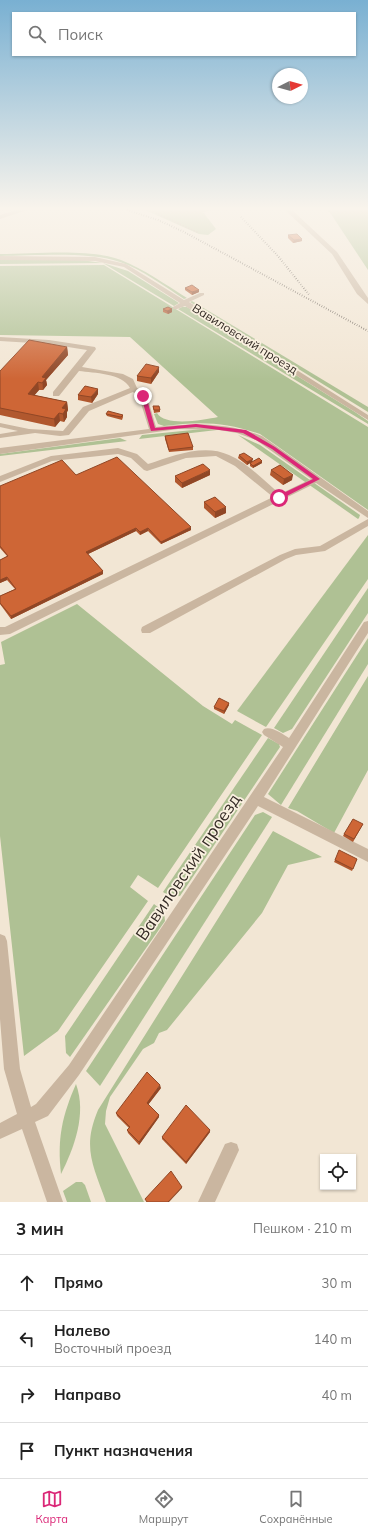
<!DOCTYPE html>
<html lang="ru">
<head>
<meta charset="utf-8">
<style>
	body { margin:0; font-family:Mulish,sans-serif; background:#f2f2f2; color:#222 }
	.controls { position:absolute; right:12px; bottom:12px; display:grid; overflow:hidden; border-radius:0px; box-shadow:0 1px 3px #0004 }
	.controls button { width:36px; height:36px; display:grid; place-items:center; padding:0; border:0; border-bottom:1px solid #e0e0e0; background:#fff; color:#222; font:20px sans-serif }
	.compass { position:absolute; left:272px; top:68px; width:36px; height:36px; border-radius:50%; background:#fff; box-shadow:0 1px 3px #0004; rotate:84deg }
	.stop { position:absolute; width:12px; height:12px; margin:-9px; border:3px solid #db2777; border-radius:50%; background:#fff }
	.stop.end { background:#db2777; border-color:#fff; box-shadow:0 1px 4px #0008 }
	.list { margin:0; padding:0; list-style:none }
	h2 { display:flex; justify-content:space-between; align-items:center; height:52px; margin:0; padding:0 16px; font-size:17px }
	h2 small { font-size:13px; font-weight:400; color:#767676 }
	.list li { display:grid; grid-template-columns:26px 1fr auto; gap:12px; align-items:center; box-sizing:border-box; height:56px; padding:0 16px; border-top:1px solid #e0e0e0 }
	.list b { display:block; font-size:15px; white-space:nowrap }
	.list p { margin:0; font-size:13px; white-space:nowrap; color:#767676 }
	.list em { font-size:13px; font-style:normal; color:#767676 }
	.icon { flex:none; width:22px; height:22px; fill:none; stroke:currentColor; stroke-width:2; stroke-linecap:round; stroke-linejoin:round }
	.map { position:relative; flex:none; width:368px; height:1202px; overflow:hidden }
	.search { position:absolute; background:#fff; box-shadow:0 1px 3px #0004; left:12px; right:12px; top:12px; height:44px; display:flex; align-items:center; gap:10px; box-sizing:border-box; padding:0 14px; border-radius:0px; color:#767676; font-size:15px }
	.sheet { height:276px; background:#fff }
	nav { display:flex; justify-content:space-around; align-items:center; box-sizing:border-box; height:56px; border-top:1px solid #e0e0e0; background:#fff; font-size:11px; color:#767676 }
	nav a { display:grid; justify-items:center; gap:2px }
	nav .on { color:#db2777 }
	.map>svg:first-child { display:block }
</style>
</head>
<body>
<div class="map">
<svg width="368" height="1202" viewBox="0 0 368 1202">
	<rect width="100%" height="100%" fill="#f2e6d4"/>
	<g fill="#afc194">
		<polygon points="145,210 213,210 203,212 216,229 208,235 199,234"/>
		<polygon points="327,210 368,210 368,270 331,214"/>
		<path d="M0,254C35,254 89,248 121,260C144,269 166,285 187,298L184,299C164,286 143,270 120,262C87,251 35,256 0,256Z"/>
		<polygon points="0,260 81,260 103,263 128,271 179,303 174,306 103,263 0,264"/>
		<path d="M104,265L368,427V510L260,434C226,422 200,421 164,426L158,424L154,414L157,413C165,427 204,420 218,417L130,337L0,335V266Z"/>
		<polygon points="192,301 368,407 368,412 190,302"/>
		<polygon points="182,307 187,307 355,412 368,421 368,424 178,309"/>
		<polygon points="203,429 217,430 139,439 142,435"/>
		<polygon points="238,435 260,445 360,515 359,518 358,519"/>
		<polygon points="120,438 127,441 0,456 0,454"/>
		<polygon points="368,535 368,579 266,727 237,711"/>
		<polygon points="368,588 368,613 292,729 283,733 274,728"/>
		<polygon points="77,604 203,706 232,724 235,720 262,735 158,888 138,875 130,887 148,901 58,1031 24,1056 0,836 0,665 5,664 1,642"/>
		<polygon points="368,638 368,664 281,805 268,794"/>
		<polygon points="368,676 368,770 334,833 297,811 288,808"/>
		<polygon points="268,738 279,744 280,747 180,896 171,897 163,892"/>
		<polygon points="263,812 272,817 100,1086 86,1071 255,815"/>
		<path d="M273,831L322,857L288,865L262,913L167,1030L159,1033L154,1043L143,1049L110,1097L106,1111L105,1124L144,1202H106C93,1165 82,1148 98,1110Z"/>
		<polygon points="154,904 164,912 165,921 70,1057 66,1053 65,1036"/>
		<path d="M76,1084C87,1114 74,1148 61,1174C57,1139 62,1116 76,1084Z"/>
		<polygon points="76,1182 82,1182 85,1185 91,1202 67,1202 63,1191"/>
	</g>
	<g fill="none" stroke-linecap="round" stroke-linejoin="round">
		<polyline stroke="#b6a08a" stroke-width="1.5" stroke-dasharray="1.5 1.5" stroke-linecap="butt" points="150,210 199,233"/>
		<g fill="#cab6a0" fill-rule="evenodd">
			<polygon points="17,210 27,210 0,219 0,215"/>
			<polygon points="285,210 292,210 337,252 368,298 368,304 357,294 332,254"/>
			<polygon points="0,256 95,257 126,264 184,300 200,293 204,293 204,295 189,302 368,415 368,420 185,306 177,309 173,309 173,307 180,303 124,267 95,261 0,260"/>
			<path d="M0,337L49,340L95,347L96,349L82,367L123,374L133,379L137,388L147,396L156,427C193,423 227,422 262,436L368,511V518L316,483L10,634L0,635V627H5L273,497L235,466L216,456L186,458L147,471L144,470L131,458L118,454L52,461L0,482V476L51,456L118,448L137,454L148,464C172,456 204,443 229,455C248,463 264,481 280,494L311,479L256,440L237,433L219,430L178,429L0,454V448L149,429L139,397L133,392L89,411L69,435L60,436L35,433L0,438V434L18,431L0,427V423L29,429L63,431L83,407L130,388C122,373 94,373 79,371L59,396H53V392L87,350L49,344L0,341Z"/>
			<polygon points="368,519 368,526 325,551 296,555 286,559 150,633 142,633 141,630 142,627 280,555 295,549 320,546"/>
			<path d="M368,621V633L264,797L368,849V862L258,806L79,1075L48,1116L35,1122L63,1202H47L22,1129L0,1139V1123L17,1114L4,1069L0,1019V934L5,936L7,941L20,1069L31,1107L36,1104L69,1065L283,747L264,735L262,732L264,729C272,726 282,734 289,738L364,622Z"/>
			<polygon points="231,1142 237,1144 239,1150 215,1202 198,1202 225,1144"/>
		</g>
		<g stroke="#332a24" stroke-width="2" stroke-dasharray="0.5 2" stroke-linecap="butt">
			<polyline points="127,210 158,220 184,232 368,331"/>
			<polyline points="241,217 278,256 310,296"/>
		</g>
	</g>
	<g fill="#b1582e">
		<polygon points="288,235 302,239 302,241 293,243 288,238"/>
		<polygon points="185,288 199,290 199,292 192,295 185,290"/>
		<polygon points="163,309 172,312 168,314 163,312"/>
		<polygon points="67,347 68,355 46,380 47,385 43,390 39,390 34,395 67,402 68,410 67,412 67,417 64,422 60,421 55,427 0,415 0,371"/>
		<polygon points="159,372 151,384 137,381 137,376"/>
		<polygon points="98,394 92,403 78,400 78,395"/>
		<polygon points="153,406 160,410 160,412 154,413"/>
		<polygon points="106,414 123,415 123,417 122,420 107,416"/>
		<polygon points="165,436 193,447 193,450 169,452 165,439"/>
		<polygon points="239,455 252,462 262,461 262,463 253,468 250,466 250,463 251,462 247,465 238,458"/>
		<polygon points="271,470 292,480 283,485 270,475"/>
		<polygon points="76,475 191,530 161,544 148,531 140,535 136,531 88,554 103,571 103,574 11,619 0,604 0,596 15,589 7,580 0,583 0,560 7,556 0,548 0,486"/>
		<polygon points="210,475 182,488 175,482 175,476"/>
		<polygon points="204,502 226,513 215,518 204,508"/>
		<polygon points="229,705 224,714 214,709 214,707"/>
		<polygon points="363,824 353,842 343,836 344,834"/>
		<polygon points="357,859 352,871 334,862 335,860"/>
		<polygon points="161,1088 148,1105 159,1115 159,1117 139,1145 128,1133 127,1130 129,1128 117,1116 116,1113"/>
		<polygon points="210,1132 186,1164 162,1139 162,1137"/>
	</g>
	<g fill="#904726">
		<polygon points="302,239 302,241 293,243 294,240"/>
		<polygon points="199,290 199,292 192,295 192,292"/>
		<polygon points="172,309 172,312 168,314 167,311"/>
		<polygon points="67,347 68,355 46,380 47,385 43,390 42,377"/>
		<polygon points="159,367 159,372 151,384 151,378"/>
		<polygon points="38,382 39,390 29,402 28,394"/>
		<polygon points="98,389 98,394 92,403 91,397"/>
		<polygon points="67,402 68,410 67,412 67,417 64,422 62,408"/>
		<polygon points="59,413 60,421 55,427 54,419"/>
		<polygon points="253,459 252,462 247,465 247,462"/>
		<polygon points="262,461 262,463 253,468 253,466"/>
		<polygon points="210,470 210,475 182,488 182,483"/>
		<polygon points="293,475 292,480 283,485 284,479"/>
		<polygon points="226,507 226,513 215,518 215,512"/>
		<polygon points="191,527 191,530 161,544 161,542"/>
		<polygon points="136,528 136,531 86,555 86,552"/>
		<polygon points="148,528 148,531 140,535 140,532"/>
		<polygon points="103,571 103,574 11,619 11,616"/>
		<polygon points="7,577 7,580 0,583 0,580"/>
		<polygon points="229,703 229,705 224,714 224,711"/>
		<polygon points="160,1085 161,1088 147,1106 147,1103"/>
		<polygon points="159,1115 159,1117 139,1145 139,1142"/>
		<polygon points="210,1130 210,1132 186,1164 186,1162"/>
		<polygon points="182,1187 182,1188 169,1202 168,1202"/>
	</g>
	<g fill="#ce6636" stroke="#904726">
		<polygon points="297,234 302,239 294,240 288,235"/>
		<polygon points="192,285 199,290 192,292 185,288"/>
		<polygon points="168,307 172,309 167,311 163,309"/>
		<polygon points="29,340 67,347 42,377 46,378 42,383 38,382 28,394 67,402 62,408 66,409 63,414 59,413 54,419 0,408 0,371"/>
		<polygon points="146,364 159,367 151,378 137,376"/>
		<polygon points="85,386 98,389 91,397 78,395"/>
		<polygon points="153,406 159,406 160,410 154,410"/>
		<polygon points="108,411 123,415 121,417 106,414"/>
		<polygon points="188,433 193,447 169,450 165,436"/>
		<polygon points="244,453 253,459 247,462 239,455"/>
		<polygon points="117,457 191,527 161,542 148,528 140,532 136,528 86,552 103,571 11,616 0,603 0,596 16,589 7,577 0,580 0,560 8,556 0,546 0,486 62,460 76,475"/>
		<polygon points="259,458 262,461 253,466 250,463"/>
		<polygon points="203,464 210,470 182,483 175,476"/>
		<polygon points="280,465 293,475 284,479 271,470"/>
		<polygon points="215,497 226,507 215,512 204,502"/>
		<polygon points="219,698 229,703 224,711 214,707"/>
		<polygon points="353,819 363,824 354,839 344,834"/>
		<polygon points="339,850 357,859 353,869 335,860"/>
		<polygon points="147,1072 160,1085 147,1103 159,1115 139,1142 127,1130 130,1127 116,1113"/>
		<polygon points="186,1105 210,1130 186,1162 162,1137"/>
		<polygon points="171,1171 182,1187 168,1202 147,1202 145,1199"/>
	</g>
	<linearGradient id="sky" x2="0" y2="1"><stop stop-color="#79b0d2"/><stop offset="0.55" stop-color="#f9f4ec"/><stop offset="1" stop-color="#f9f4ec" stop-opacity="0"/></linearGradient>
	<rect width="368" height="379" fill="url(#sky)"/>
	<polygon fill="#db2777" points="143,394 146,396 155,428 196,424 246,430 275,447 320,479 281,499 277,499 277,496 313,479 272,449 243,433 196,427 151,431 141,396"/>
	<g text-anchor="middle" stroke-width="3.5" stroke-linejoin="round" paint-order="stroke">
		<g font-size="12" fill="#332a24" stroke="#faf0e0">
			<text transform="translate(245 339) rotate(32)" y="4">Вавиловский проезд</text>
		</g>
		<g font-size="17" fill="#332a24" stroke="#faf0e0">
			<text transform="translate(188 867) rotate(-56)" y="6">Вавиловский проезд</text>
		</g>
	</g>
</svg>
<div class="controls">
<button><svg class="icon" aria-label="locate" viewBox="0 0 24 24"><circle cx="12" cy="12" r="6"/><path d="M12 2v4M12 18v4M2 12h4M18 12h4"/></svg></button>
</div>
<svg class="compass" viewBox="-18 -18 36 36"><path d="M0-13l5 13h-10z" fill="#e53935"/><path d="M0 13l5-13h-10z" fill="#767676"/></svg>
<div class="stop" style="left:279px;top:498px"></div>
<div class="stop end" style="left:143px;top:396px"></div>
<div class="search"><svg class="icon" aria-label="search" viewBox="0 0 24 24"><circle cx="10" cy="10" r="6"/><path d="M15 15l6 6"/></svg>Поиск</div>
</div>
<section class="sheet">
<h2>3 мин<small>Пешком · 210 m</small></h2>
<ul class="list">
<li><svg class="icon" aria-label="ahead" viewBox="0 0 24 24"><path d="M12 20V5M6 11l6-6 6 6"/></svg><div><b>Прямо</b></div><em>30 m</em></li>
<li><svg class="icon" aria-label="left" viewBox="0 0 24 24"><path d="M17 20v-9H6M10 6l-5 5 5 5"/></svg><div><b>Налево</b><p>Восточный проезд</p></div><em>140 m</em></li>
<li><svg class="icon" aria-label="right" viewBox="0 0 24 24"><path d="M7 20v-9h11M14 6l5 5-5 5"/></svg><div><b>Направо</b></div><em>40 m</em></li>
<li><svg class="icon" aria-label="arrive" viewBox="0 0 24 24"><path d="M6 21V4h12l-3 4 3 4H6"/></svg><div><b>Пункт назначения</b></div></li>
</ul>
</section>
<nav>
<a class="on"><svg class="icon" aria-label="map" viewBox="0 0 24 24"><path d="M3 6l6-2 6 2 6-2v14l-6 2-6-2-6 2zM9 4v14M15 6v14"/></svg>Карта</a>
<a><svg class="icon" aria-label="directions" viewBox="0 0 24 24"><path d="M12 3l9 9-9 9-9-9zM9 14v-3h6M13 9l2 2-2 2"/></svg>Маршрут</a>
<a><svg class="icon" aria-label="saved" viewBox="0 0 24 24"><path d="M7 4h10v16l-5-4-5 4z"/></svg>Сохранённые</a>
</nav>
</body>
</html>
